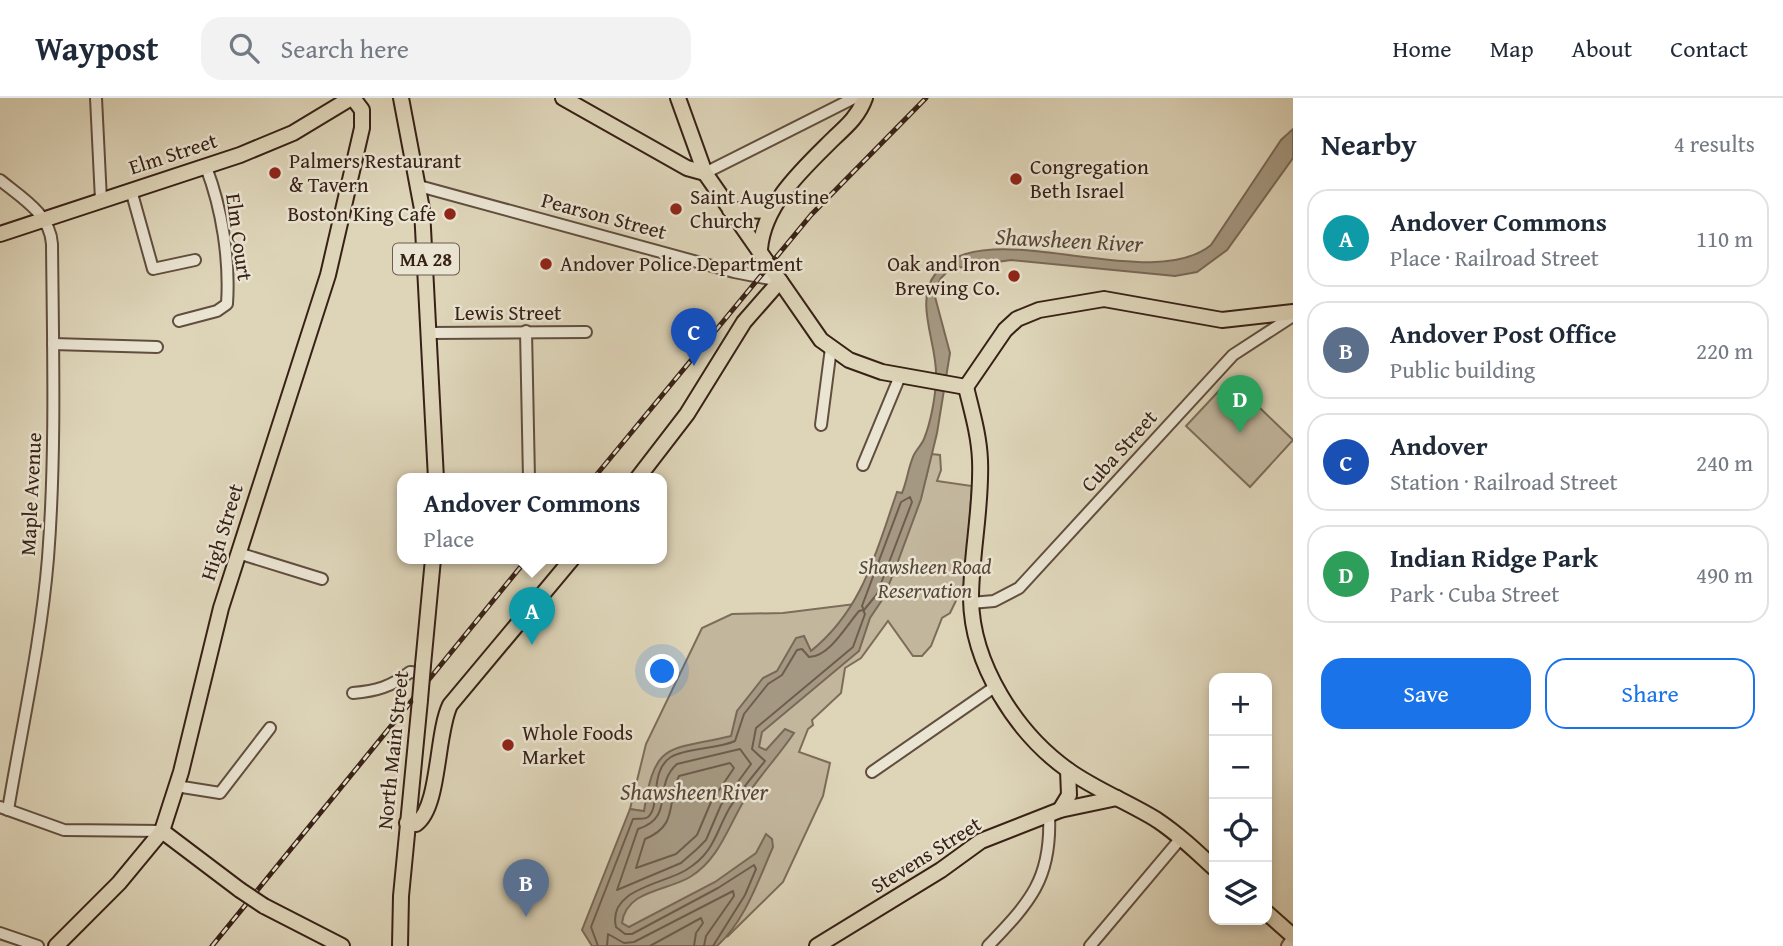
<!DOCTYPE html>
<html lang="en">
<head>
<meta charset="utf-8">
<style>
	body { margin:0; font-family:"Gentium Book Plus",serif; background:#f2f2f3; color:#1f2937 }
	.controls { position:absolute; right:21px; bottom:21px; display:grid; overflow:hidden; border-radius:14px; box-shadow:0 4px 10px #0003 }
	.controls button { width:63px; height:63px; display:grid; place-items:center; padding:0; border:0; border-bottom:2px solid #e0e1e3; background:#fff; color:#1f2937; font:35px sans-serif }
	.you { position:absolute; left:663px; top:574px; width:24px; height:24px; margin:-18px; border:5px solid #fff; border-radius:50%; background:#1a73e8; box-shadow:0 0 0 10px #1a73e833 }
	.badge { display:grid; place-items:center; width:46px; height:46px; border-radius:50%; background:#1a73e8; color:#fff; font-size:23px; font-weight:700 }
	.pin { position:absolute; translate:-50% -58px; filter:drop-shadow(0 2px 4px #0008) }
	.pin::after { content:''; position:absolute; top:37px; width:24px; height:21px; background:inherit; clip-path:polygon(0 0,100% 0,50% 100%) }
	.popup { position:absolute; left:397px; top:375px; width:270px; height:91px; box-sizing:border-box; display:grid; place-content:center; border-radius:14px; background:#fff; filter:drop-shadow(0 2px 5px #0005); font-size:23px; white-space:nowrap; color:#747a83 }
	.popup b { font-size:26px; color:#1f2937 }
	.popup::after { content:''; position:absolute; left:50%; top:100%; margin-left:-14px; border:14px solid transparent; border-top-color:#fff }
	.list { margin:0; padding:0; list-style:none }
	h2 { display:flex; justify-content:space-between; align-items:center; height:91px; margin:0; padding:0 28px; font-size:30px }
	h2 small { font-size:23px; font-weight:400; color:#747a83 }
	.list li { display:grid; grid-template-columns:46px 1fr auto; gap:21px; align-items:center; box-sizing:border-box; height:98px; margin:0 14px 14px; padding:0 14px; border:2px solid #e0e1e3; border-radius:21px }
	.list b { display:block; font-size:26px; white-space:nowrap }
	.list p { margin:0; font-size:23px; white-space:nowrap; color:#747a83 }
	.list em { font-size:23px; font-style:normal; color:#747a83 }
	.actions { display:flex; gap:14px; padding:21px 28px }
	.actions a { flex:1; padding:16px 0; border:2px solid #1a73e8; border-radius:21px; text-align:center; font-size:24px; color:#1a73e8 }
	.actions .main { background:#1a73e8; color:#fff }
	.icon { flex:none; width:38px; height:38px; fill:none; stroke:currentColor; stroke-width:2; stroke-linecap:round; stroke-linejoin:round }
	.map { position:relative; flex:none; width:1293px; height:848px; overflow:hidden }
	header { display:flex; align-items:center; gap:42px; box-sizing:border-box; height:98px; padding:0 35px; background:#fff; border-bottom:2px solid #e0e1e3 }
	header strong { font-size:33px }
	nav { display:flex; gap:38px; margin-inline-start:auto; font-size:24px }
	.search { width:490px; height:63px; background:#f2f2f3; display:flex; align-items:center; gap:18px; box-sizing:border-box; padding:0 24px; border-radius:21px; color:#747a83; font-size:26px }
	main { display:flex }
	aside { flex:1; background:#fff }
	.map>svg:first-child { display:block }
</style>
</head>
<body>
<header>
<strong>Waypost</strong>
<div class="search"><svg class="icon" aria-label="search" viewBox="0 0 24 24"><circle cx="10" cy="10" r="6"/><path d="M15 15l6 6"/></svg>Search here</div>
<nav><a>Home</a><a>Map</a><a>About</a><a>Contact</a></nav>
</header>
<main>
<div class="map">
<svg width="1293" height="848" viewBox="0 0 1293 848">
	<rect width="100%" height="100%" fill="#ded5b9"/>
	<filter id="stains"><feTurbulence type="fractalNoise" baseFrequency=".00286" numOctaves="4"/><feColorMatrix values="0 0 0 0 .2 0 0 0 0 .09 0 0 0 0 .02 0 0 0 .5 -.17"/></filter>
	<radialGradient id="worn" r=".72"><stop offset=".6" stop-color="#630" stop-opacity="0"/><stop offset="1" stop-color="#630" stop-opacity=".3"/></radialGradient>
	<g fill="#c2b69d" stroke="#7c6c5a" stroke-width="2">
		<polygon points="1230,281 1293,342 1250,389 1186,328"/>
		<polygon points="931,356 940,357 941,372 937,383 972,388 965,484 950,515 942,520 931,548 922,558 913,558 888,523 861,560 845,570 841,595 812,622 813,627 808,631 799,654 830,665 823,698 783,784 727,839 733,822 626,834 609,820 638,796 689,779 744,660 766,626 827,572 926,380"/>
		<polygon points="855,506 831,537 810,554 725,662 662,717 630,711 646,646 702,530 732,516 783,515"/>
	</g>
	<path fill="#a59882" stroke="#796857" stroke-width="2" d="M1293,31V60L1227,152L1197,174L1175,178L1011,162L950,171L941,180L934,195L950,255L937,335L921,401L897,466L884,499L870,520L859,553L762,634L759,649L766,652L785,631L794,635C780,656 762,675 748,696C729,725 721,760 690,779C667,793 626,792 622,825L629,829L715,784L756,755L766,736L772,741L773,749C758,783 745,823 717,848H592L582,832L630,711L644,713C655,642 668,653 731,638L737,613L763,580L777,573L796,540L804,538L811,553C863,511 876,454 897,394L902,395C907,383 908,371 913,359C915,353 921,348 924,341C931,324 936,296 936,279C938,247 913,203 936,175C984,113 1149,198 1211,147L1281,42Z"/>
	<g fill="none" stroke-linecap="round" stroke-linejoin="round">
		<g stroke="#6e5c4c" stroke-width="2">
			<polygon points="910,399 912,404 877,496 864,512 862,508 901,404"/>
			<path d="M740,651L751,666L721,707L706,742L697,751L681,765L617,792L638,731C676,719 652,688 677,666Z"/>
			<path d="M730,665L734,670L711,704L697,737L676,756L636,770L645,741C679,727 666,706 679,678Z"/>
			<path d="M598,848L591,829L633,721C637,720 644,722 648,719C661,708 649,673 671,659C686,650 718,651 735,643L744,616L768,586L782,577L797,552L802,551L809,559C829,559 847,527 859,513L863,512L865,516L853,549L756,630L752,651L765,663C753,678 739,694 729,711C715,736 714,755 686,772C664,786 607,791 616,829L625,836H632L718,790L754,767L756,771L745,797L713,848"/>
			<polyline points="607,848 608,836 624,845 634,844 733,793 734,798 706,838 704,848"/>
			<polyline points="650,848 701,820 703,825 696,835 694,848"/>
		</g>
		<defs>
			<g id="minor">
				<polyline points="96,0 101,102"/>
				<polyline points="705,75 854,0"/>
				<path d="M0,82C22,100 50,116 52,146C53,251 56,356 48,460C41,545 22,628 8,712"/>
				<polyline points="419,88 734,174 780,183"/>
				<polyline points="131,92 153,171 195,162"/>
				<path d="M179,223L217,213L227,206C230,161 222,111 206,69"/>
				<polyline points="526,233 529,381"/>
				<polyline points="429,235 586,234"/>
				<polyline points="53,246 157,249"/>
				<polyline points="821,327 831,250"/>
				<polyline points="863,367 900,278"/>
				<polyline points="238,455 322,481"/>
				<polyline points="971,505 994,503 1019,490 1233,257 1293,218"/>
				<path d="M353,595C376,593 391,589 410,574L422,575"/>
				<polyline points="872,674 996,588"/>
				<polyline points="176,688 220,695 270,630"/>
				<polyline points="0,709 64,732 162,733"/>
				<polyline points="0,835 38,848"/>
				<path d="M988,848C1030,804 1052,781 1049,717"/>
				<polyline points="1090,848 1181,740"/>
				<polyline points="1287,848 1293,839"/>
			</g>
			<g id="major">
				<polyline points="401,0 422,111 436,381"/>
				<polyline points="563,0 687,70 705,75"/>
				<polyline points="678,0 705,75 821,242 849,262 882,274 966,289"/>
				<polyline points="730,112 771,113"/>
				<polyline points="0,136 240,57 293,35 351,0"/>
				<path d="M760,151C764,105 804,70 835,39C848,27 859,17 865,0"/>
				<path d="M966,289C972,314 979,337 980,362C982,409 971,455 971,501C972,566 1016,635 1068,672C1096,692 1128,704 1157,722C1178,736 1196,753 1214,770"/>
				<polyline points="966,289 1005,232 1017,221 1039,212 1104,201 1222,222 1293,214"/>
				<polyline points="637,381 687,316 744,224 780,183"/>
				<polyline points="423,567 433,461"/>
				<polyline points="1060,712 1069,697 1068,672"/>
				<path d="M407,725L416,726C440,709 436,636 450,607L572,461"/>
				<polyline points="162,733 240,792"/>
				<polyline points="264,808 342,848"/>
				<polyline points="1267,815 1293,838"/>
				<polyline points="56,848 119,785 162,733 181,674 221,510 328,177 362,30 362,12 353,0"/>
				<polyline points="400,848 401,798 420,602"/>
				<polyline points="817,848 941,772 981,743 1060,712 1117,700"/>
			</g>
		</defs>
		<use href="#minor" stroke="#614e3f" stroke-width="14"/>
		<use href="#major" stroke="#372116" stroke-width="18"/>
		<use href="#minor" stroke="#eae4d2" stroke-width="10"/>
		<use href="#major" stroke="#ded5b9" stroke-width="14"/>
		<defs>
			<g id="rail">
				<polyline points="593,381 811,117 926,0"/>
				<polyline points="212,848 527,461"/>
			</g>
		</defs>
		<use href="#rail" stroke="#372116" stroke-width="5"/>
		<use href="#rail" stroke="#eae4d2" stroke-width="2.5" stroke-dasharray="8" stroke-linecap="butt"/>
		<defs>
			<g id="major-bridge">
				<polyline points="420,602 423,567"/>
				<polyline points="240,792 264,808"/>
			</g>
		</defs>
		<use href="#major-bridge" stroke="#372116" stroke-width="18" stroke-linecap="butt"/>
		<use href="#major-bridge" stroke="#ded5b9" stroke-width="14"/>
	</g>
	<g fill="#8f2418" stroke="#eae4d2" stroke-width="2.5">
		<circle cx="275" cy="75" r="7"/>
		<circle cx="1016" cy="81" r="7"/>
		<circle cx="676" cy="111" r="7"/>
		<circle cx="450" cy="116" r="7"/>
		<circle cx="546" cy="166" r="7"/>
		<circle cx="1014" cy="178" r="7"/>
		<circle cx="508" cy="647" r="7"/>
	</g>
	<g text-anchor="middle" stroke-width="5" stroke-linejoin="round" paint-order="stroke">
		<rect fill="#eae4d2" stroke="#6d5c4e" stroke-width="2" x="393" y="145.5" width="66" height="31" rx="5"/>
		<g font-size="19" font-weight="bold" fill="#372116">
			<text x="426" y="168">MA 28</text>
		</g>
		<g font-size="21" fill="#372116" stroke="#eae4d2">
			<text transform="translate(173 56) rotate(-18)" y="7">Elm Street</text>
			<text transform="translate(604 118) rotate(15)" y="7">Pearson Street</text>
			<text transform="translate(239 139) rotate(82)" y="7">Elm Court</text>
			<text x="508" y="222">Lewis Street</text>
			<text transform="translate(1119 353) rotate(-48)" y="7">Cuba Street</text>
			<text transform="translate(31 396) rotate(-87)" y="7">Maple Avenue</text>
			<text transform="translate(222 434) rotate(-73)" y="7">High Street</text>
			<text transform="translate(393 652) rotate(-84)" y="7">North Main Street</text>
			<text transform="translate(926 757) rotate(-32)" y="7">Stevens Street</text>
		</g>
		<g font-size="21" fill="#372116" stroke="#eae4d2" text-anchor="start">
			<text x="289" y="70">Palmers Restaurant<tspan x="289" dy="24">&amp; Tavern</tspan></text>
			<text x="1030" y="76">Congregation<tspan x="1030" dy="24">Beth Israel</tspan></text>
			<text x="690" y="106">Saint Augustine<tspan x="690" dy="24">Church</tspan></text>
			<text x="436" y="123" text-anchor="end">Boston King Cafe</text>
			<text x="560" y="173">Andover Police Department</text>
			<text x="1000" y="173" text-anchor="end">Oak and Iron<tspan x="1000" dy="24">Brewing Co.</tspan></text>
			<text x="522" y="642">Whole Foods<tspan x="522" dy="24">Market</tspan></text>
		</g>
		<g font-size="21" font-style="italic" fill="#5a4638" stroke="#eae4d2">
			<text x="925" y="476">Shawsheen Road<tspan x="925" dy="24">Reservation</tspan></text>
		</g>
		<g font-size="23" font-style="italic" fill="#584536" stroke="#eae4d2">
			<text transform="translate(1069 142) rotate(3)" y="8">Shawsheen River</text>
			<text x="694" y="702">Shawsheen River</text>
		</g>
	</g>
	<rect width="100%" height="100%" filter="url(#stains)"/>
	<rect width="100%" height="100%" fill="url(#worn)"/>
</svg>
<div class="controls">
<button>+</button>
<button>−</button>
<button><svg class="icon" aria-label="locate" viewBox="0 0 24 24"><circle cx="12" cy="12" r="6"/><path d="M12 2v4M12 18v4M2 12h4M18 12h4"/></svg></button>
<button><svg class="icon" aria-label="layers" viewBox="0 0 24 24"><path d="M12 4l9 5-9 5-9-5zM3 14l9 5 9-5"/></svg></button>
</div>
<div class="you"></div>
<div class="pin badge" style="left:532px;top:547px;background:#0f9aa8">A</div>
<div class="popup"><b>Andover Commons</b>Place</div>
<div class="pin badge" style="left:526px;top:819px;background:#5c6f8a">B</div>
<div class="pin badge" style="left:694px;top:268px;background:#1a4fb4">C</div>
<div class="pin badge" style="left:1240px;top:335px;background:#2e9e5b">D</div>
</div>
<aside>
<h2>Nearby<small>4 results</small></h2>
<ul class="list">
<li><span class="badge" style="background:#0f9aa8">A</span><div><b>Andover Commons</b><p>Place · Railroad Street</p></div><em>110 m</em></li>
<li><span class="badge" style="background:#5c6f8a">B</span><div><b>Andover Post Office</b><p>Public building</p></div><em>220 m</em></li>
<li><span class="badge" style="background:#1a4fb4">C</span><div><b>Andover</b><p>Station · Railroad Street</p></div><em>240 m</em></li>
<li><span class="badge" style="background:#2e9e5b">D</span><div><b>Indian Ridge Park</b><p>Park · Cuba Street</p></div><em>490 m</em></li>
</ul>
<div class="actions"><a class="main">Save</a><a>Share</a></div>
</aside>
</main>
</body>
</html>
